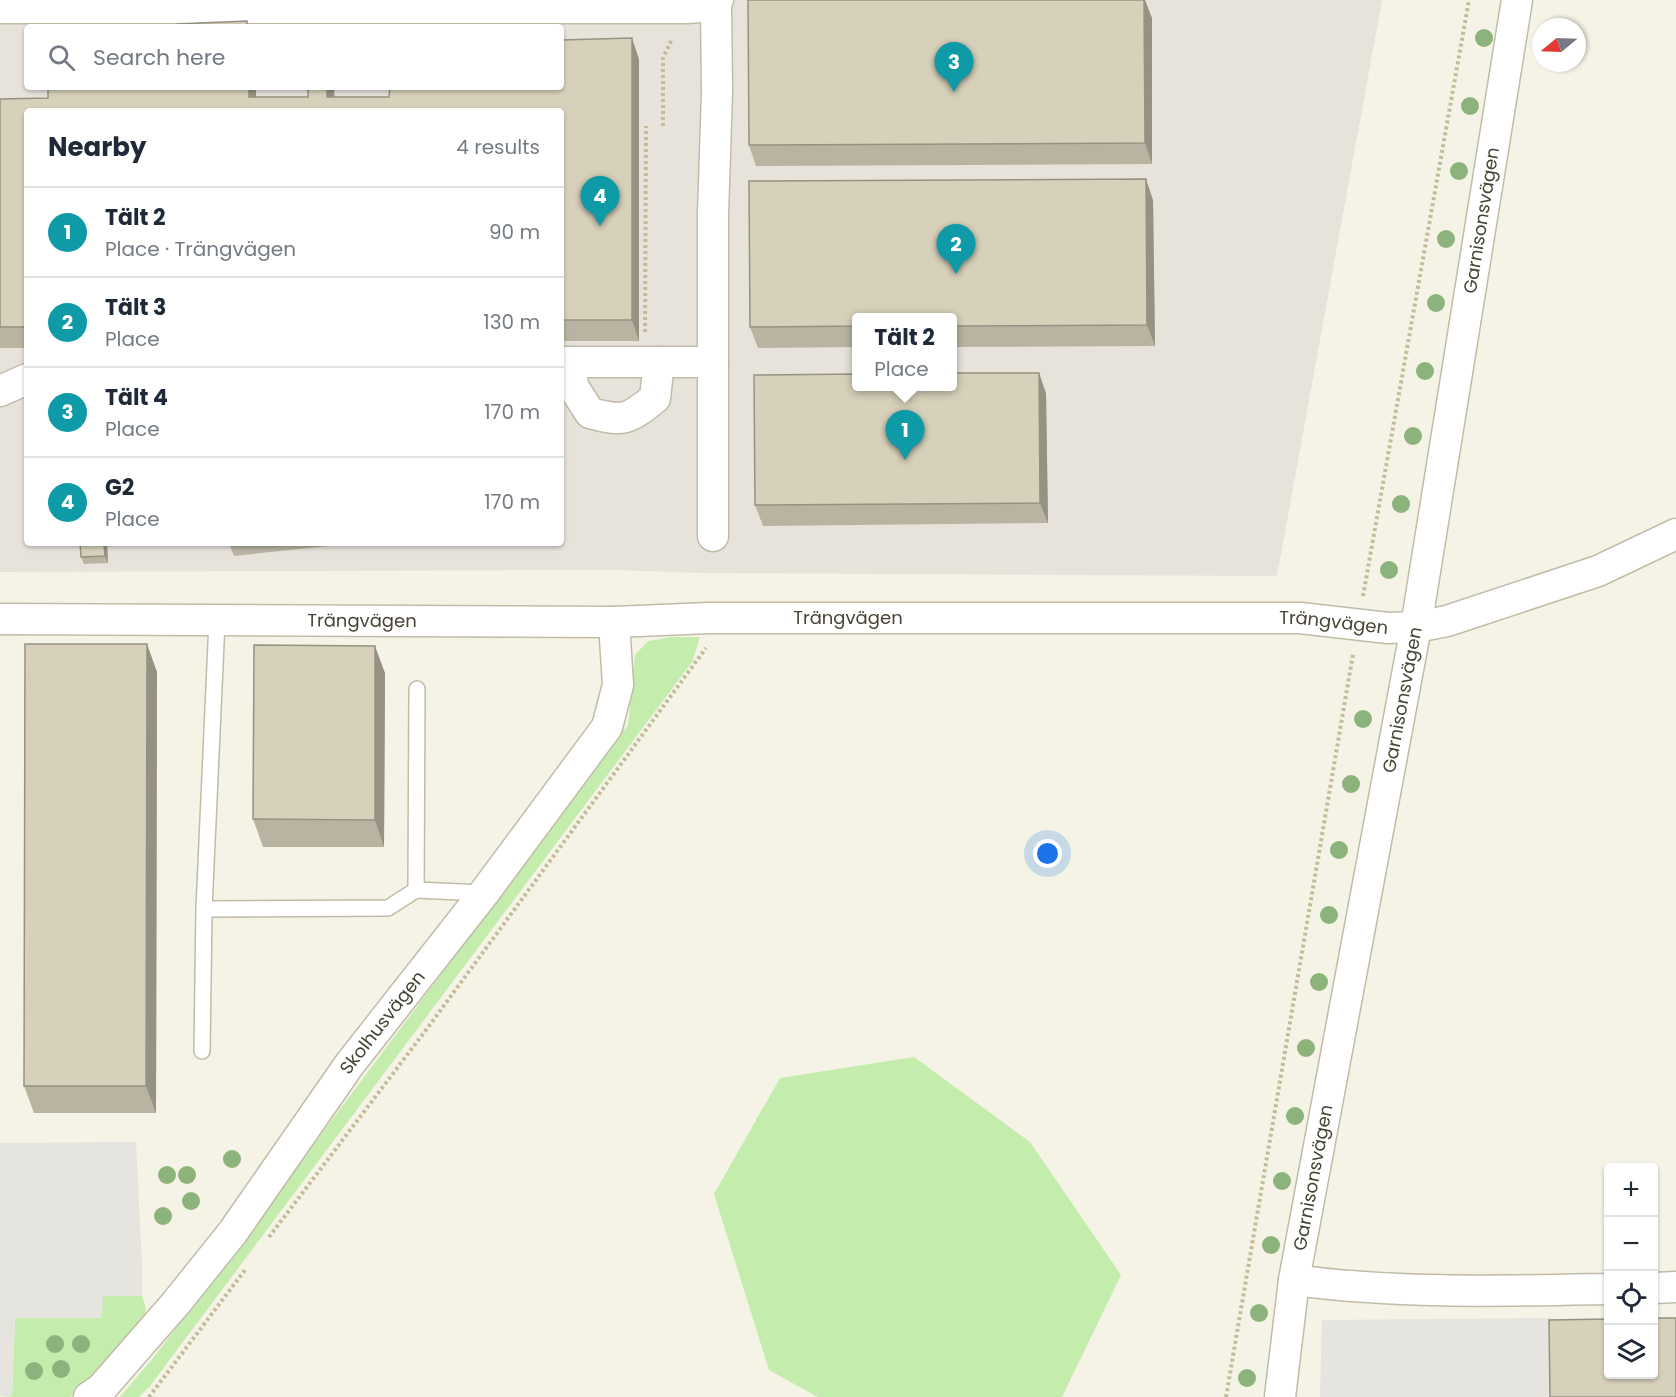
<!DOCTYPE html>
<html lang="en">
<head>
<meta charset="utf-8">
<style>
	body { margin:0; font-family:Poppins,sans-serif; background:#f2f2f3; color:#1f2937 }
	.controls { position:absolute; right:18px; bottom:18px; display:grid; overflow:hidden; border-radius:6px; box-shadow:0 2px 4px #0004 }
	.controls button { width:54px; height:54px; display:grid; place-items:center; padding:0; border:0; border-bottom:2px solid #e0e1e3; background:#fff; color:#1f2937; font:30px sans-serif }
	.compass { position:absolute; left:1532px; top:18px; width:54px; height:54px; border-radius:50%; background:#fff; box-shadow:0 2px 4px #0004; rotate:251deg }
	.you { position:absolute; left:1048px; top:854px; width:21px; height:21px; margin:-15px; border:4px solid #fff; border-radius:50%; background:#1a73e8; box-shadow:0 0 0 9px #1a73e833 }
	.badge { display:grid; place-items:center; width:39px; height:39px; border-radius:50%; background:#0f766e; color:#fff; font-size:20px; font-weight:700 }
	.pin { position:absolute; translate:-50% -50px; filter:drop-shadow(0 2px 3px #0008) }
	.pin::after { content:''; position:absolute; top:32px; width:21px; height:18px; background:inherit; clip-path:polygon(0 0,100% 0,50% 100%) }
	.popup { position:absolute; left:852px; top:313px; width:105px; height:78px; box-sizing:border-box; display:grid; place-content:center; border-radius:6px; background:#fff; filter:drop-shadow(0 2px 4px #0005); font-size:20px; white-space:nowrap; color:#747a83 }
	.popup b { font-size:22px; color:#1f2937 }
	.popup::after { content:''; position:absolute; left:50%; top:100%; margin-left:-12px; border:12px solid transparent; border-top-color:#fff }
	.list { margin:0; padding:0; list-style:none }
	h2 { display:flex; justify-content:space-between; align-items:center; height:78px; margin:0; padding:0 24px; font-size:26px }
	h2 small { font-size:20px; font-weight:400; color:#747a83 }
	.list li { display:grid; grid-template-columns:39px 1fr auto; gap:18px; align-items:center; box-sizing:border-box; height:90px; padding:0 24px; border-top:2px solid #e0e1e3 }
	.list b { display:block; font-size:22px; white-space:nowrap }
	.list p { margin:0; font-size:20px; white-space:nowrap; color:#747a83 }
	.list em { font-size:20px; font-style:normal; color:#747a83 }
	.icon { flex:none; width:33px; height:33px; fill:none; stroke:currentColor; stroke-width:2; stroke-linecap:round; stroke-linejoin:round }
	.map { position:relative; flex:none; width:1676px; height:1397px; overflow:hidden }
	.search { position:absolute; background:#fff; box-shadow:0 2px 4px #0004; left:24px; top:24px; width:540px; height:66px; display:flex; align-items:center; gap:15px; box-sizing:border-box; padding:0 21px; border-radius:6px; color:#747a83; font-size:22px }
	.panel { position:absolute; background:#fff; box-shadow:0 2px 4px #0004; left:24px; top:108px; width:540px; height:438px; border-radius:6px }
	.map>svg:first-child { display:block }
</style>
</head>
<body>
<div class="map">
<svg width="1676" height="1397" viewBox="0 0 1676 1397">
	<rect width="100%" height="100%" fill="#f4f3e6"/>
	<path fill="#e7e3db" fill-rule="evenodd" d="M0,0H1382L1277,576L700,573L613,570L0,572ZM27,27H561V87H27ZM27,111H561V543H27ZM857,318H953V386H857Z"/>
	<g fill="#c4ecac">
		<polygon points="672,637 700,637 692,662 150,1386 139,1397 120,1397 158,1352 628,725 635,655 648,641"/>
		<polygon points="914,1057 1030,1142 1121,1275 1062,1397 818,1397 769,1370 714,1194 780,1078"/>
		<polygon points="102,1296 142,1296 145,1305 146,1316 89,1383 70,1397 0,1397 12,1396 15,1317 102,1318"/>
	</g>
	<g fill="#e5e4df">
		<polygon points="136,1142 142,1263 142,1296 103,1296 102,1318 15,1318 12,1396 0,1396 0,1143"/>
		<polygon points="1554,1318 1555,1397 1320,1397 1322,1320"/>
	</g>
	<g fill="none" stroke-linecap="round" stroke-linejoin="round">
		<defs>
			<g id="lane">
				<polyline points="416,890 484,893"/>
				<polyline points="204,909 388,908 416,890 417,689"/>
				<polyline points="202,1051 204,909 217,621"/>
			</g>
			<g id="street">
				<polyline points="0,8 686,8 702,7 718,0"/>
				<polyline points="561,362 713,362 713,214 717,92 716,3"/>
				<path d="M568,362L574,388L590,413C624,422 628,420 655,398L659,362"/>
				<polyline points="713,362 713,536"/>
				<polyline points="0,391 27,379"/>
				<path id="s1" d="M0,619L614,622L709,618H1300L1388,628L1416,627L1447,621L1598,571L1676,534"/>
				<path d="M1294,1280C1398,1294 1504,1291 1608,1289"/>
				<polyline points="1654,1288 1676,1287"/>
				<path id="s2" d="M89,1397L101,1389L176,1303L233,1232L349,1065L484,893L607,727L618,685L614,622"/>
				<path id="s3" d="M1280,1397L1294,1280L1416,627L1517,0"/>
			</g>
		</defs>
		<use href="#lane" stroke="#c1bca8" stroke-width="18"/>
		<use href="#street" stroke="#c1bca8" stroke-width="33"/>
		<g stroke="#c3bc98" stroke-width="4" stroke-dasharray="3 3" stroke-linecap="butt">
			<polyline points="663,126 663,58 672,39"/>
			<polyline points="645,332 646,126"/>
			<polyline points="1363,596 1469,0"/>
			<polyline points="269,1237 429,1026 706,648"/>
			<polyline points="149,1397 245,1270"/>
			<polyline points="1226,1397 1353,654"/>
		</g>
		<use href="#lane" stroke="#fff" stroke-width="15"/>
		<use href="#street" stroke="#fff" stroke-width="30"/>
	</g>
	<g fill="#8cb37b">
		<circle cx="1484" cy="38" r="9"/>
		<circle cx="1470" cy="106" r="9"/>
		<circle cx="1459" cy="171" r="9"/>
		<circle cx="1446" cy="239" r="9"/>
		<circle cx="1436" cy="303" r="9"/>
		<circle cx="1425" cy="371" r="9"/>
		<circle cx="1413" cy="436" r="9"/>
		<circle cx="1401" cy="504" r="9"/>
		<circle cx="1389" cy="570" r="9"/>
		<circle cx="1363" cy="719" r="9"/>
		<circle cx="1351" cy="784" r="9"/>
		<circle cx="1339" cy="850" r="9"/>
		<circle cx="1329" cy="915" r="9"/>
		<circle cx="1319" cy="982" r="9"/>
		<circle cx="1306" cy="1048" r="9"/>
		<circle cx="1295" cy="1116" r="9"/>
		<circle cx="232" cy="1159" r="9"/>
		<circle cx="167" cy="1175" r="9"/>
		<circle cx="187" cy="1175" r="9"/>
		<circle cx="1282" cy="1181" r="9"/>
		<circle cx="191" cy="1201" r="9"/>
		<circle cx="163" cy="1216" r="9"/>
		<circle cx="1271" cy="1245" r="9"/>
		<circle cx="1259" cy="1313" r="9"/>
		<circle cx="55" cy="1344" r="9"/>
		<circle cx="81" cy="1344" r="9"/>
		<circle cx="61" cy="1369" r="9"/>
		<circle cx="34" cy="1371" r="9"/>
		<circle cx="1247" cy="1378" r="9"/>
	</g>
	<g fill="#b9b4a1">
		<polygon points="1152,18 1152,164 756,166 749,145"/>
		<polygon points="639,59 639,341 561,341 561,111 27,111 27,348 0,348 0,99 308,97 308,87 334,87 334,97 389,97"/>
		<polygon points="1153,200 1155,346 953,347 953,318 857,318 857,347 758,348 750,327"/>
		<polygon points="1046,393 1048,523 763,526 755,505"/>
		<polygon points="107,543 108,563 84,564 81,557"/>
		<polygon points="229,543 328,543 328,546 234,556"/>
		<polygon points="157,672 156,1113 34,1113 24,1086"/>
		<polygon points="385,673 384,847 263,847 253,819"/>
	</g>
	<g fill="#969283">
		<polygon points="1144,0 1145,0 1152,18 1152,164 1145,143"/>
		<polygon points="632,38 639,59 639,341 632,320"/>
		<polygon points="249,87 256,87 256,111 249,97"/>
		<polygon points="327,87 334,87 335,111 327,97"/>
		<polygon points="1146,179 1153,200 1155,346 1147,325"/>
		<polygon points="1039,373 1046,393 1048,523 1040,503"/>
		<polygon points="104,543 107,543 108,563 105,556"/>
		<polygon points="147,644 157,672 156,1113 146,1086"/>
		<polygon points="375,646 385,673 384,847 375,820"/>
	</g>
	<g fill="#d7d1bb" stroke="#969283" stroke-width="1.5">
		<polygon points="748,0 1144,0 1145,143 749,145"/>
		<polygon points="247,21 247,27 177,27 177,24"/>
		<polygon points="632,38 632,320 561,320 561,111 27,111 27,327 0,327 0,99 48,98 48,87 249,87 249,97 308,97 308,87 327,87 327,97 389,97 390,87 561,87 561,40"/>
		<polygon points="1146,179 1147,325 953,326 953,318 857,318 857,326 750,327 749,181"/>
		<polygon points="953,373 1039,373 1040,503 755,505 754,375 857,374 857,387 953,387"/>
		<polygon points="80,543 104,543 105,556 81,557"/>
		<polygon points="25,644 147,644 146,1086 24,1086"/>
		<polygon points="254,645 375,646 375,820 253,819"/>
		<polygon points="1653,1318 1676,1318 1676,1397 1550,1397 1549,1320 1608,1319 1608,1374 1653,1374"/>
	</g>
	<g text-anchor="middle" stroke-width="6" stroke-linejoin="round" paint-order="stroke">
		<g font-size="18" fill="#484435" stroke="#fff">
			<text dy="6" stroke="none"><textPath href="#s3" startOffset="1194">Garnisonsvägen</textPath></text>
			<text dy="6" stroke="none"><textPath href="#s1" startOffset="848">Trängvägen</textPath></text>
			<text dy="6" stroke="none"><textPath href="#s1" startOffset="362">Trängvägen</textPath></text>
			<text dy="6" stroke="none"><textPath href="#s1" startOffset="1334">Trängvägen</textPath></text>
			<text dy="6" stroke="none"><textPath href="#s3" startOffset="708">Garnisonsvägen</textPath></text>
			<text dy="6" stroke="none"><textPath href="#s2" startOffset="477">Skolhusvägen</textPath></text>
			<text dy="6" stroke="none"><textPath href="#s3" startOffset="222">Garnisonsvägen</textPath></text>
		</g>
	</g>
</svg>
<div class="controls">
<button>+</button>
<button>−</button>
<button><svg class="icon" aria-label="locate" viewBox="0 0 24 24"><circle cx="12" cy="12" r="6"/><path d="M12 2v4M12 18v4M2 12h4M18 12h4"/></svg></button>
<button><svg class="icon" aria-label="layers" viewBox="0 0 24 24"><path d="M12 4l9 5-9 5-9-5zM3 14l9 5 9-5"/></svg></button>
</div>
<svg class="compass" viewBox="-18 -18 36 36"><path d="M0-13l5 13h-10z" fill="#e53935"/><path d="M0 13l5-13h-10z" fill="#747a83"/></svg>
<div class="you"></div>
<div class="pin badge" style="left:905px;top:460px;background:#0f9aa8">1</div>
<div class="popup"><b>Tält 2</b>Place</div>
<div class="pin badge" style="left:956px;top:274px;background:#0f9aa8">2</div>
<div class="pin badge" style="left:954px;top:92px;background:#0f9aa8">3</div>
<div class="pin badge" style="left:600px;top:226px;background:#0f9aa8">4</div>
<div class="search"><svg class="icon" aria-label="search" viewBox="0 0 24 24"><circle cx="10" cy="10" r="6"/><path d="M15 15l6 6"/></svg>Search here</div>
<section class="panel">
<h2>Nearby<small>4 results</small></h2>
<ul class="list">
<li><span class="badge" style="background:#0f9aa8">1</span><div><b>Tält 2</b><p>Place · Trängvägen</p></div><em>90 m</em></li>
<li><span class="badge" style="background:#0f9aa8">2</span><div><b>Tält 3</b><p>Place</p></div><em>130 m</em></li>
<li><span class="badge" style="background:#0f9aa8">3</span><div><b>Tält 4</b><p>Place</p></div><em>170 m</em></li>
<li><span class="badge" style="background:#0f9aa8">4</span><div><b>G2</b><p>Place</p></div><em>170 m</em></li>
</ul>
</section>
</div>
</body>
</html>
